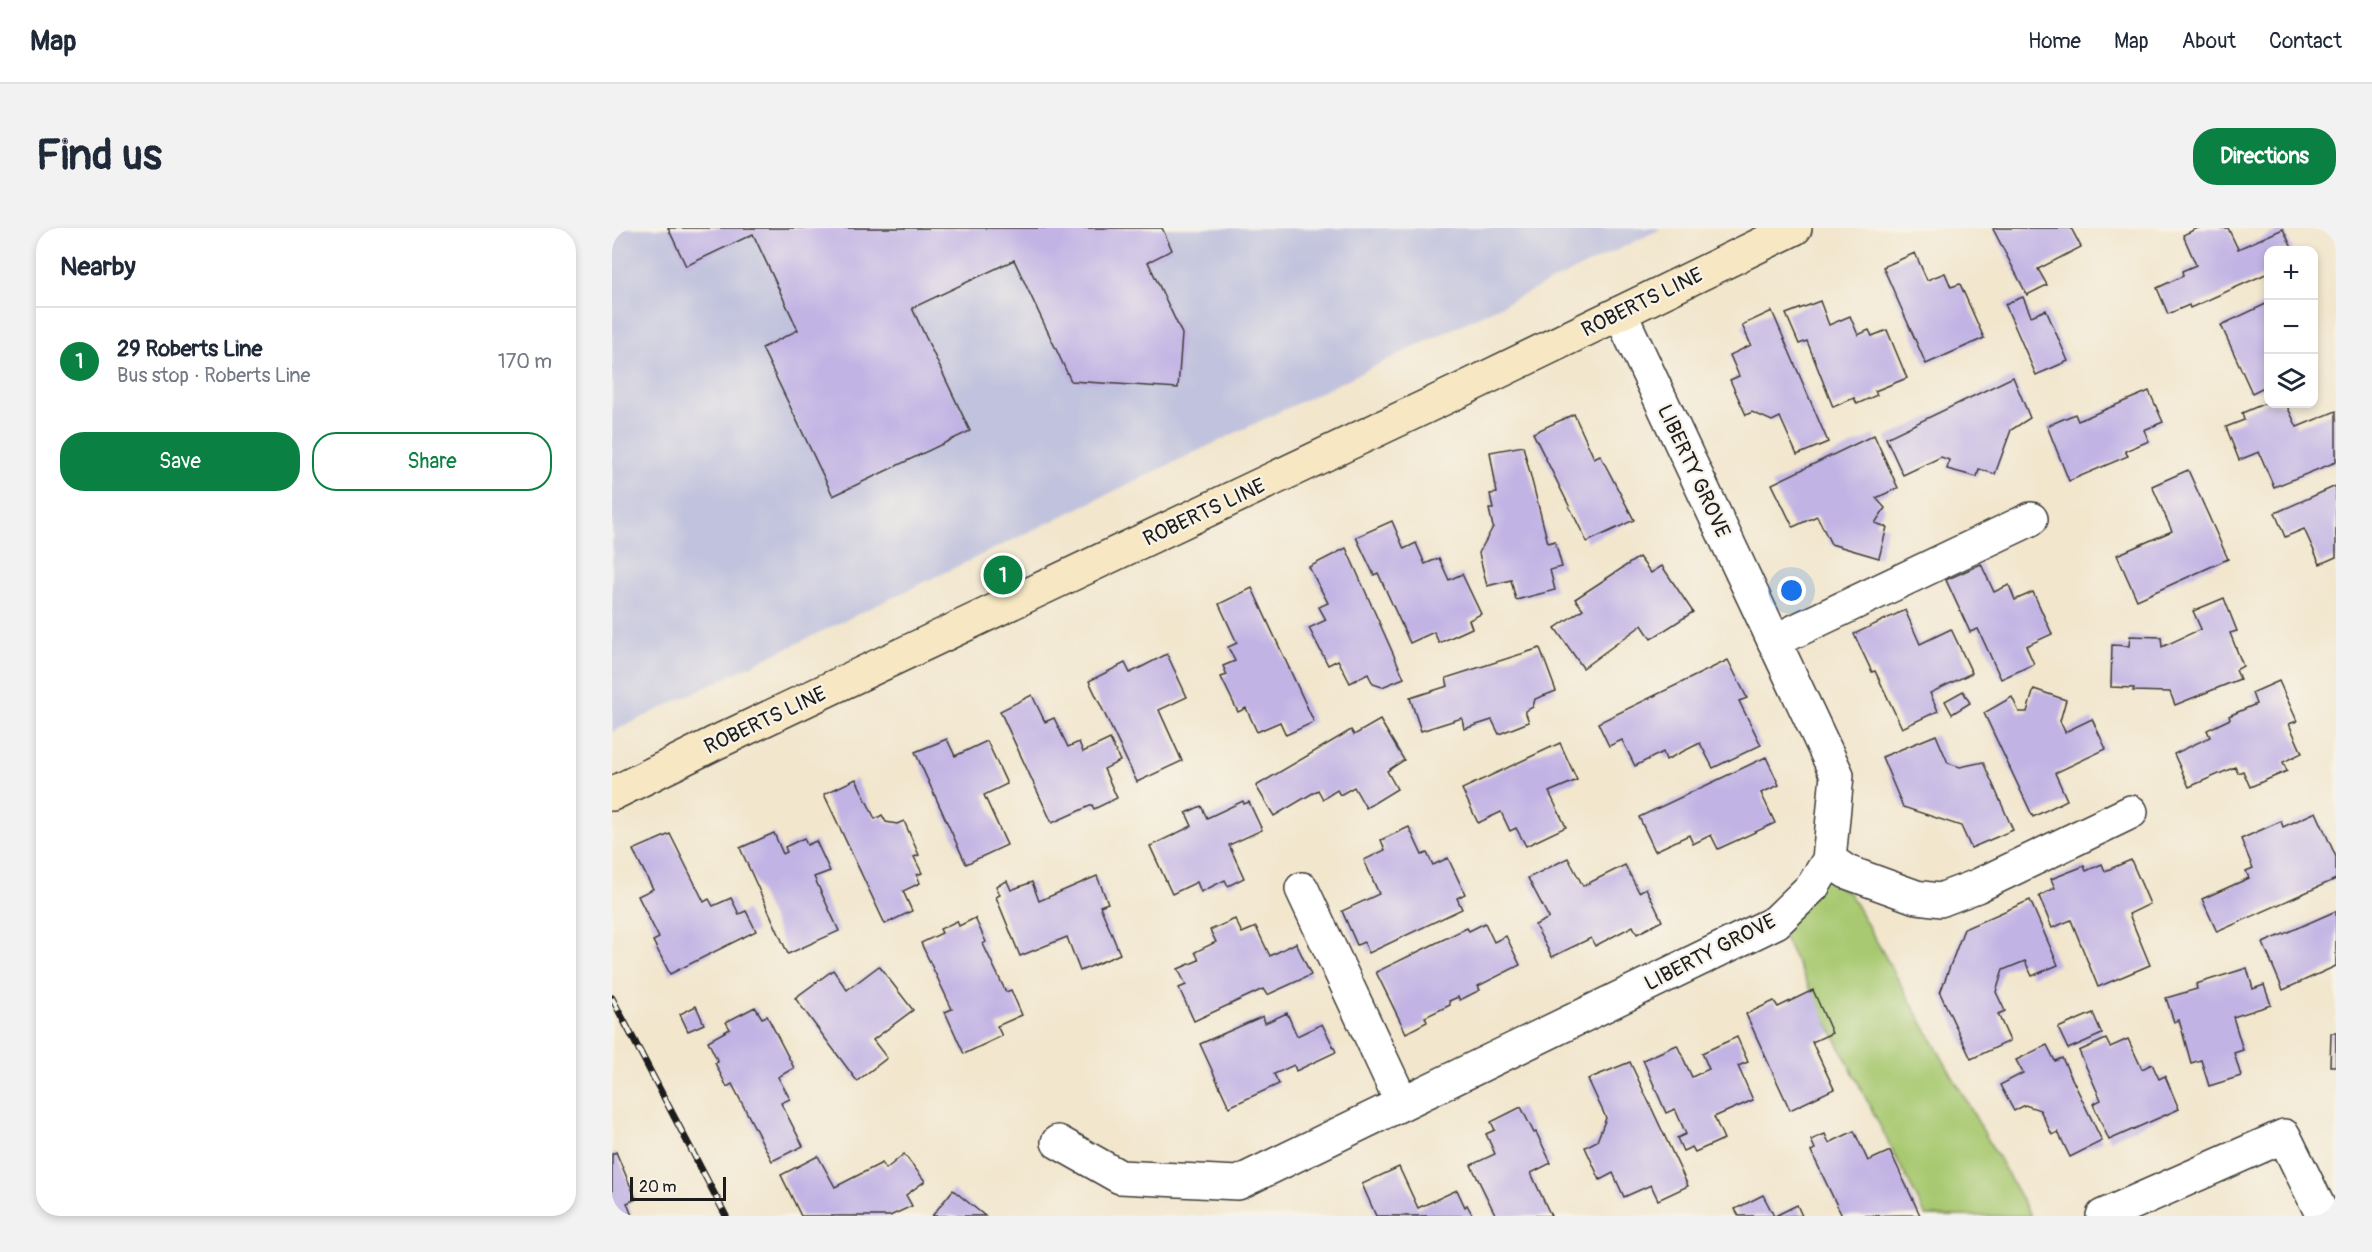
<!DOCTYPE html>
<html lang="en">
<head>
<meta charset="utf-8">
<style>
	body { margin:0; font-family:Pangolin,sans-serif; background:#f2f2f3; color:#1f2937 }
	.controls { position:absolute; right:18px; top:18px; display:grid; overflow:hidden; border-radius:12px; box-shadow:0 3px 9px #0003 }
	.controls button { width:54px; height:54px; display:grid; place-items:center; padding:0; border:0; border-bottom:2px solid #e0e1e3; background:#fff; color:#1f2937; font:30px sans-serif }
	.scale { position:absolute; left:18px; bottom:15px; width:96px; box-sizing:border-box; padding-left:6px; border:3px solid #1c1c1c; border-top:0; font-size:16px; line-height:21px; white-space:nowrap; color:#1c1c1c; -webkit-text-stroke:4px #f7f3e8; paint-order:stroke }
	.you { position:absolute; left:1180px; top:363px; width:21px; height:21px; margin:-15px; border:4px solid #fff; border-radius:50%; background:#1a73e8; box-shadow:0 0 0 9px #1a73e833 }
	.badge { display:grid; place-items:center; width:39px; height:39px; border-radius:50%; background:#0b8043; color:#fff; font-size:20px; font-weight:700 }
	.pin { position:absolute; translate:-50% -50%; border:3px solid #fff; box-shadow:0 2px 6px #0006 }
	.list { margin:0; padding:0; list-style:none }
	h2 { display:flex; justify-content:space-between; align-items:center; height:78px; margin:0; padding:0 24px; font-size:26px }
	h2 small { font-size:20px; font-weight:400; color:#747a83 }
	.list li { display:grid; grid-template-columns:39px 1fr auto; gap:18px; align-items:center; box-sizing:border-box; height:108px; padding:0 24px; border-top:2px solid #e0e1e3 }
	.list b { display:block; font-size:22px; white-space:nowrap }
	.list p { margin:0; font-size:20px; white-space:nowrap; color:#747a83 }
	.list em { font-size:20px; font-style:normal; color:#747a83 }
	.actions { display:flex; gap:12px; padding:18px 24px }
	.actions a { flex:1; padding:14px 0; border:2px solid #0b8043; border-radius:24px; text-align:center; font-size:21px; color:#0b8043 }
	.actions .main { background:#0b8043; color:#fff }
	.icon { flex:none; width:33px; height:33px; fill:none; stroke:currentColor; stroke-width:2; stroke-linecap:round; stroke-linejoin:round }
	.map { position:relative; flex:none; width:1724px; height:988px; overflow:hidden; border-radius:24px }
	header { display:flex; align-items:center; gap:36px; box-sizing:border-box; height:84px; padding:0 30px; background:#fff; border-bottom:2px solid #e0e1e3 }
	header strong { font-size:28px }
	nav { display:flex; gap:33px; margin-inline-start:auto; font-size:21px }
	.intro { display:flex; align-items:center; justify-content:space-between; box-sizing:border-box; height:144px; padding:0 36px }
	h1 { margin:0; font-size:42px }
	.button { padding:15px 27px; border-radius:24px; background:#0b8043; color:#fff; font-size:21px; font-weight:700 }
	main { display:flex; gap:36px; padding:0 36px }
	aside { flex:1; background:#fff; border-radius:24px; box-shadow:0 3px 9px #0003 }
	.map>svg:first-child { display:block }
</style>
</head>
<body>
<header>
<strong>Map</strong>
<nav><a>Home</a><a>Map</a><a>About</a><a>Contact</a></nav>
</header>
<div class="intro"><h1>Find us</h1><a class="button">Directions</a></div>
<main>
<aside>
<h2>Nearby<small></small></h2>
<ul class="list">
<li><span class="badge">1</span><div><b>29 Roberts Line</b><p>Bus stop · Roberts Line</p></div><em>170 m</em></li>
</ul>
<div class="actions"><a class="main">Save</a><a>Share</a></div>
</aside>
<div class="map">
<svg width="1724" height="988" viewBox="0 0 1724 988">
	<rect width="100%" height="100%" fill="#f7f3e8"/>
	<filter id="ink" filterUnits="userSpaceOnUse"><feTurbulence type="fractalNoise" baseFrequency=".0167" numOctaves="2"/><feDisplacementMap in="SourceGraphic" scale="12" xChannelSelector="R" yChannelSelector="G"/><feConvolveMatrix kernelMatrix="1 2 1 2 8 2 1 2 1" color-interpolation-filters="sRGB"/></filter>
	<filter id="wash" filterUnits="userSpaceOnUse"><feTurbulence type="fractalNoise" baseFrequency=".008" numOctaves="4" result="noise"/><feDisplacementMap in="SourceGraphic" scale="24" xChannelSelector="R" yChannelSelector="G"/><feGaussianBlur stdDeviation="1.35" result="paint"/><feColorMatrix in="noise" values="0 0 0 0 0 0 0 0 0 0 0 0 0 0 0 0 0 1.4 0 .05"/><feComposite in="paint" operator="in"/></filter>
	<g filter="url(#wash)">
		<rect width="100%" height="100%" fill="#f2e6cd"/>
		<polygon fill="#c1c2dd" points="0,0 1051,0 0,504"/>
		<polygon fill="#a8c971" stroke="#627246" stroke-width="1.5" points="1208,647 1238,666 1419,988 1314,988 1164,694"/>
		<g id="blocks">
			<g fill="#c1b3e4">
				<polygon points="56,0 550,0 560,22 536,34 570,106 566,160 459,153 402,32 300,80 358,203 221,268 150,120 186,102 141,6 74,38"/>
				<polygon points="1384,0 1459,0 1469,19 1426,41 1435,57 1415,67 1381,1"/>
				<polygon points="1586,0 1616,0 1626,21 1671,1 1681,22 1656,22 1656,45 1578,80 1577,77 1556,86 1545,60 1571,48 1570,43 1584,37 1571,7"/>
				<polygon points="1303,25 1315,52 1333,45 1339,59 1348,56 1372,110 1314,136 1271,39"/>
				<polygon points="1411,69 1419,88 1434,82 1456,133 1424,147 1393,76"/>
				<polygon points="1208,73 1217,97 1238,88 1246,107 1257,102 1260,108 1275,102 1295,150 1263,163 1265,167 1245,176 1242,170 1221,179 1195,113 1187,116 1174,86"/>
				<polygon points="1656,75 1656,163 1655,164 1652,159 1640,165 1609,97"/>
				<polygon points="1160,83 1216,214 1185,227 1168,189 1160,193 1140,184 1134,187 1118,152 1127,148 1118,127 1139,117 1130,97"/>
				<polygon points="1401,149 1418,190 1399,202 1383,246 1367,241 1365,249 1335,241 1337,232 1329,229 1291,247 1274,210"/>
				<polygon points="1537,163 1551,194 1532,202 1537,213 1513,223 1516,228 1457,253 1435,198 1463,186 1466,193"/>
				<polygon points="1656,174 1674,176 1685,199 1724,183 1724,234 1662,259 1647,224 1627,232 1614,199 1632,192 1630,185"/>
				<polygon points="962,186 982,230 988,227 1022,292 975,314 921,205"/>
				<polygon points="1262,207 1286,260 1264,270 1273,280 1263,295 1275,299 1267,330 1219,316 1205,288 1181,299 1160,256"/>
				<polygon points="911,218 936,315 943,313 950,339 938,342 943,362 904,372 899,352 875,358 867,325 881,299 877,281 881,281 878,266 885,265 878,224"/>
				<polygon points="1576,242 1616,331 1525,372 1505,327 1560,303 1540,258"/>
				<polygon points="1724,258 1724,329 1708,336 1692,301 1673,309 1663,285"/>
				<polygon points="780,293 792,321 804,315 813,336 827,330 837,352 850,346 869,386 857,392 860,400 827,415 822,404 798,415 766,345 762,347 744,309"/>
				<polygon points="734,320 792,450 770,459 761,456 756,446 738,455 726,432 716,437 697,400 714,392 707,379 716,375 697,339"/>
				<polygon points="1027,329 1039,345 1050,338 1081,384 1039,411 1030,397 971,440 943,400 971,381 963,371"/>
				<polygon points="1369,336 1382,364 1397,357 1403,372 1421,364 1440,406 1414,418 1422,436 1389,451 1366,401 1358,404 1334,352"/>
				<polygon points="640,360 702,494 674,507 668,494 645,504 634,480 626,484 609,449 615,447 611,438 623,433 616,419 625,415 607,376"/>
				<polygon points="1612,370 1625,403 1618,405 1631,438 1624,442 1628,451 1563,477 1558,464 1521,463 1522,460 1499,459 1500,417 1517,418 1518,408 1549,409 1550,419 1589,401 1581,383"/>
				<polygon points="1293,382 1308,416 1339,401 1360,445 1318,465 1326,483 1290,500 1263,443 1260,444 1242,406"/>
				<polygon points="928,420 944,463 923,471 921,479 913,483 917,494 887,506 880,492 852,501 850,490 809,503 798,470 836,458 834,450"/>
				<polygon points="555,426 575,469 547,482 570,533 525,554 477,453 513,435 518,445"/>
				<polygon points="1116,432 1135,470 1127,473 1149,517 1101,540 1088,515 1054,532 1051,524 1023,538 1010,512 997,518 986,495"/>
				<polygon points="1667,453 1685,493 1677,496 1690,525 1671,534 1675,543 1638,559 1631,543 1626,545 1623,539 1577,559 1562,526 1598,509 1595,502 1618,491 1617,488 1644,476 1640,465"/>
				<polygon points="1422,461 1454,472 1448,493 1453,504 1480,491 1494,521 1443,545 1455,572 1421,589 1372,485 1400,469 1407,484 1415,484"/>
				<polygon points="1351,463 1358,475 1340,486 1333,473"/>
				<polygon points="420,467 433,494 442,490 456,519 467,514 471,524 498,511 508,533 492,541 505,570 482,581 480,577 440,595 388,483"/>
				<polygon points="768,492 792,532 775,543 785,561 754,580 742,559 728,567 725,562 711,571 706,562 662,588 644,558 739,502 742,507"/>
				<polygon points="1324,507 1336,535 1348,539 1371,534 1401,602 1359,620 1349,598 1291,579 1270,529"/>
				<polygon points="335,511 343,528 375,513 395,556 372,567 395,617 354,636 303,524"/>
				<polygon points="948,515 965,552 937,564 954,599 914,618 904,600 898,603 889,584 866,595 850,561"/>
				<polygon points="1154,529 1167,557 1149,565 1163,595 1106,621 1099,607 1081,616 1077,607 1043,623 1027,589"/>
				<polygon points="244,551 263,591 270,587 274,594 285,596 292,593 307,627 302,629 310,645 305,647 308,655 291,663 300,683 273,696 212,566"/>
				<polygon points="631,573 632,576 637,574 650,602 617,617 632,650 616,658 613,652 589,664 585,654 560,666 538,618 580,598 574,585 589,578 595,590"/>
				<polygon points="1704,584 1724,629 1724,651 1605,704 1590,671 1637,650 1634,643 1641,640 1629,611 1669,593 1671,599"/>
				<polygon points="797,599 810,627 815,625 821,637 836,630 853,666 845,670 850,681 757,725 752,714 745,717 730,683 767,666 752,632 773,622 769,612"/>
				<polygon points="162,605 171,626 175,624 173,619 192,610 195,617 204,613 218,643 202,649 227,703 176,726 128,620"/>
				<polygon points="58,606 92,674 97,671 101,678 119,670 127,686 134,683 144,703 58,746 41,713 47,710 26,668 41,661 21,622"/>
				<polygon points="956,630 971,658 1013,637 1027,664 1034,660 1050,693 1025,706 1021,698 983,718 979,710 940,729 923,697 937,690 916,650"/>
				<polygon points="1519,632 1538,676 1517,686 1538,737 1486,759 1459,692 1440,700 1427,668 1443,660 1439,651 1472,638 1474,643 1490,636 1493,643"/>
				<polygon points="485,648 496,675 488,678 508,726 468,743 455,709 408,728 384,669 388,667 384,658 395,653 399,662 420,654 427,673"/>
				<polygon points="1418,672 1446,737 1420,748 1413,733 1391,742 1384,764 1393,783 1386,786 1398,813 1359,831 1328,765 1352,701"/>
				<polygon points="1724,683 1724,738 1671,762 1651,715"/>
				<polygon points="363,690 374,714 371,716 394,764 399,762 410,787 385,798 390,808 352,826 333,784 340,781 309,715 330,705 328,701 345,693 347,698"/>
				<polygon points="623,691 630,705 644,699 658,728 684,715 699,747 655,767 651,761 582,793 567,760 574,757 566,741 587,732 583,724 604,714 598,702"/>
				<polygon points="873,695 882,714 894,708 908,737 866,758 868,762 848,772 846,769 837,773 838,777 813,789 815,794 794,805 764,744 855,700 857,703"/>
				<polygon points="267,738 301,782 261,812 275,830 245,853 183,770 221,742 235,762"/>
				<polygon points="1635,740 1641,761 1652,757 1659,777 1621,789 1631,822 1622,825 1629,848 1597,858 1589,832 1579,835 1567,792 1562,794 1554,770 1585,761 1584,756"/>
				<polygon points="1201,762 1220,805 1200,814 1222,861 1178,882 1134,786 1162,773 1166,779"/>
				<polygon points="84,778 92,796 76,803 68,786"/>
				<polygon points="143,779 150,790 155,788 182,840 166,849 178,871 169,875 191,918 160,933 120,856 115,859 103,835 106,834 96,813 118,801 114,794"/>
				<polygon points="675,785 685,808 710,796 724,824 684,843 682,837 662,846 667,856 617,879 588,816 651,788 653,795"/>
				<polygon points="1481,785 1490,806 1456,821 1446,800"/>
				<polygon points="1719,805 1724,805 1724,838 1718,838"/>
				<polygon points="1125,809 1136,834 1126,838 1141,872 1102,889 1112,911 1083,924 1080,919 1071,923 1065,910 1074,906 1063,881 1054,885 1031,832 1065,817 1080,849 1097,841 1090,825"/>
				<polygon points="1494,811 1498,819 1516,811 1530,841 1540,836 1547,851 1553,848 1567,881 1497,912 1481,876 1489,872 1467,823"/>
				<polygon points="1435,817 1443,833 1450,830 1490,913 1458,929 1446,904 1440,907 1428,882 1413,877 1402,883 1388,857 1411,845 1404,832"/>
				<polygon points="1018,834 1076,958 1046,972 1039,957 1012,969 1001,945 988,952 973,919 985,913 994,890 976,851"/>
				<polygon points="909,879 922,905 924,904 939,935 919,945 939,988 884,988 859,937 883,926 874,906 883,902 879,894"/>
				<polygon points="1242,903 1256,933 1278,923 1308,987 1230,988 1199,923 1203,921 1199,912 1213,906 1217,915"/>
				<polygon points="4,924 24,971 15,975 20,988 0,988 0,926"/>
				<polygon points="292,926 313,953 294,967 300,978 278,988 189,988 169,947 206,928 223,959 270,935 274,941"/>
				<polygon points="787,939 806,980 845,962 853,979 855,977 861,988 764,988 750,956"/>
				<polygon points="341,962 373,988 320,988"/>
				<polygon points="1151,967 1162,988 1127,988 1123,981"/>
				<polygon points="1185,977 1190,988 1163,988"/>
			</g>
		</g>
	</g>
	<g filter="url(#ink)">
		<use href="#blocks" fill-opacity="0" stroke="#3c3a37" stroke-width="1.5"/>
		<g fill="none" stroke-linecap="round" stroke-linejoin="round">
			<defs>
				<g id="minor">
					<polyline points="1162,413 1419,291"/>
					<polyline points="1217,632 1235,644 1304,669 1328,672 1365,658 1519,584"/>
					<polyline points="690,661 790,875"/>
					<polyline points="446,914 508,949 626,955 1164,694 1201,658 1217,632 1225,547 1008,85"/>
					<polyline points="1491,988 1672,908 1711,988"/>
				</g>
				<polyline id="secondary" points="0,566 103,515 849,162 1183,0"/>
			</defs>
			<use href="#minor" stroke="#3c3a37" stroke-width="36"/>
			<use href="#secondary" stroke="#3c3a37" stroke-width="36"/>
			<use href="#minor" stroke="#fff" stroke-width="33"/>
			<use href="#secondary" stroke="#f7e8c3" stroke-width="33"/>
			<defs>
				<polyline id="rail" points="0,770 114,988"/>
			</defs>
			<use href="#rail" stroke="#1c1c1c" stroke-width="7"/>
			<use href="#rail" stroke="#f7f3e8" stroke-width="4.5" stroke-dasharray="14" stroke-linecap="butt"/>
		</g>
	</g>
	<g text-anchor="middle" stroke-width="4.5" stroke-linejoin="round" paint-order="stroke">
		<g font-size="21" fill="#1c1c1c" stroke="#f7f3e8">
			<text transform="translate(1030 74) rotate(-26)" y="7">ROBERTS LINE</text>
			<text transform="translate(1082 243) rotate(65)" y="7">LIBERTY GROVE</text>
			<text transform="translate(592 284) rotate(-25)" y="7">ROBERTS LINE</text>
			<text transform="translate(153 492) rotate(-25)" y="7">ROBERTS LINE</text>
			<text transform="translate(1098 724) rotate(-27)" y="7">LIBERTY GROVE</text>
		</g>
	</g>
</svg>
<div class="controls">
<button>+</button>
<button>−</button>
<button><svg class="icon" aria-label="layers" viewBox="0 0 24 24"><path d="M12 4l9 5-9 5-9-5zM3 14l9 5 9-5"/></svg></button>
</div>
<div class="scale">20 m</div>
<div class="you"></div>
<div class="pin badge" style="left:391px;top:347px">1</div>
</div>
</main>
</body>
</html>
